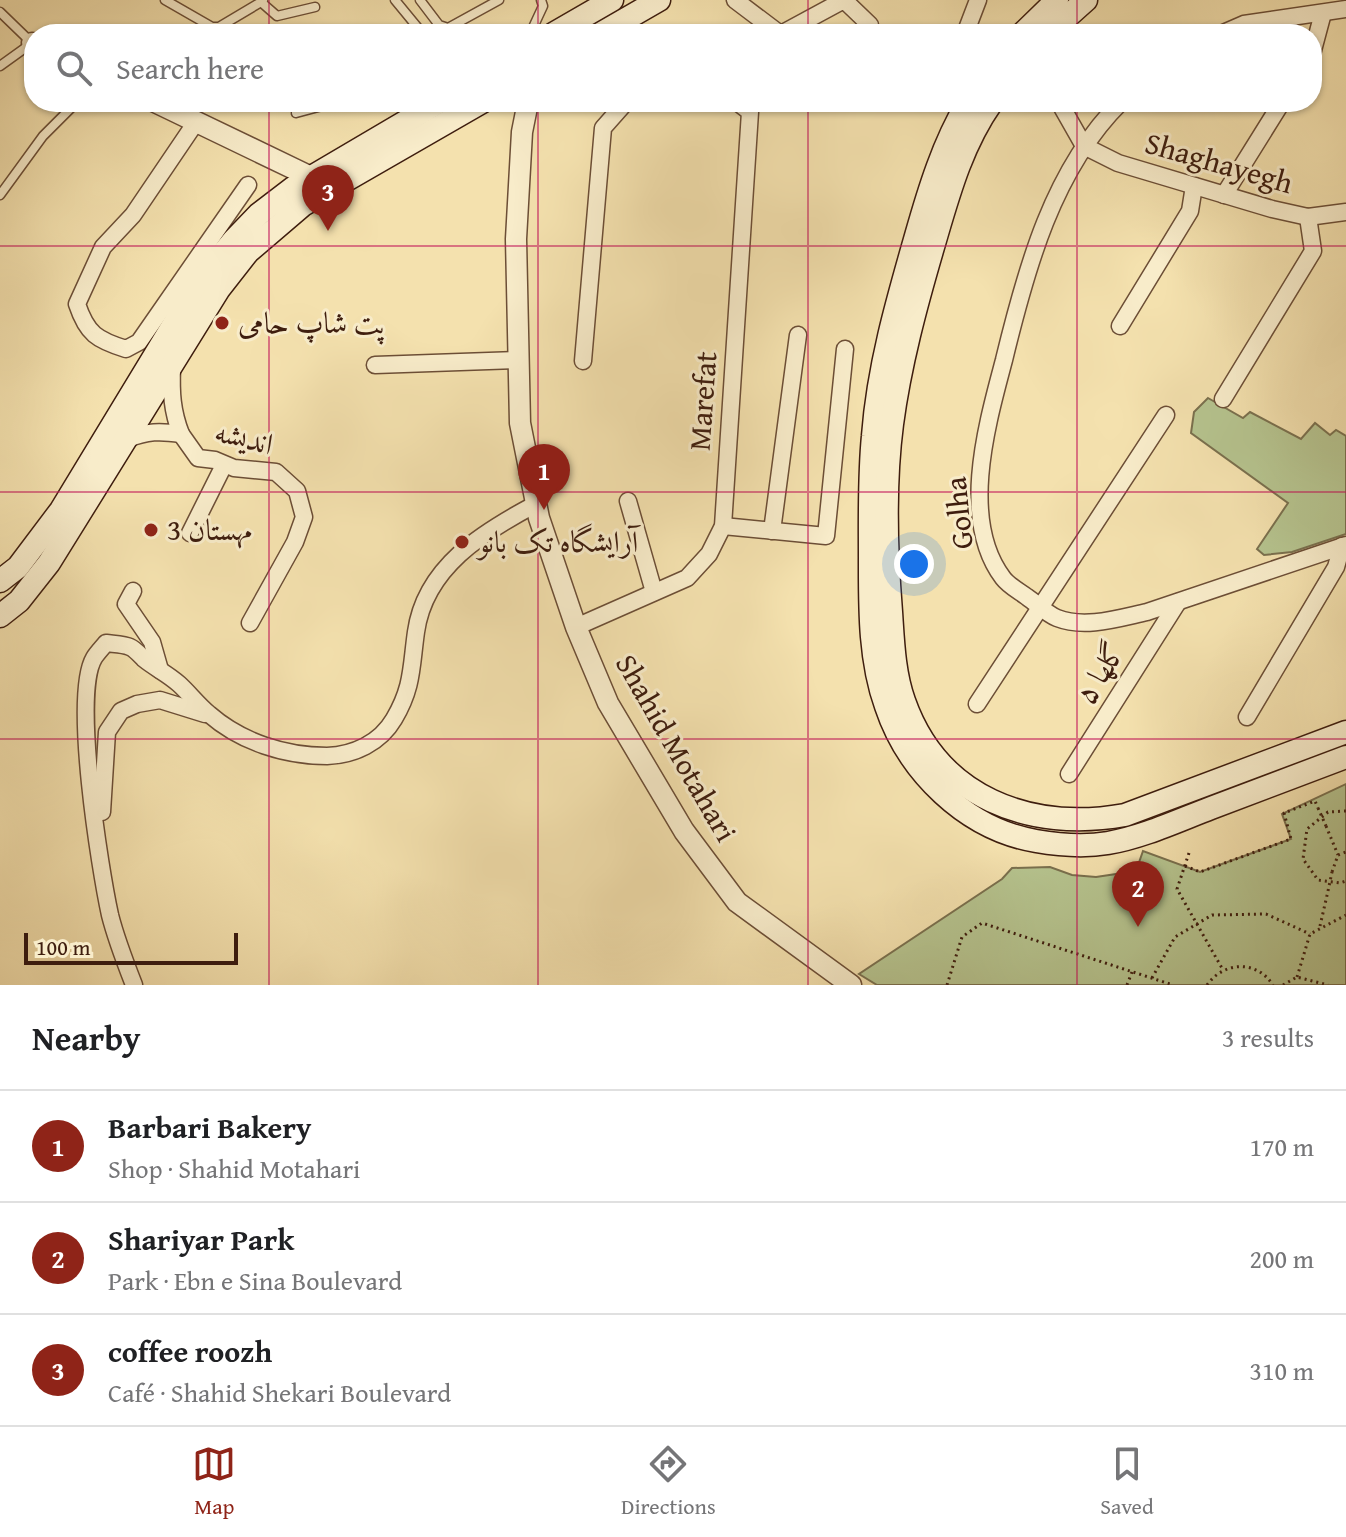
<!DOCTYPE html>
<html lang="en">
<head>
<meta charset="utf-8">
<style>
	body { margin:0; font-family:"Gentium Book Plus",Amiri,serif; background:#f2f2f2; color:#202124 }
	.scale { position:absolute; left:24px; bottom:20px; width:214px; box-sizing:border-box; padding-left:8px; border:4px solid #3e1d0e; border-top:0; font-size:22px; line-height:28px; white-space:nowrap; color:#3e1d0e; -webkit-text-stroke:6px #f8ecca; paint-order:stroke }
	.you { position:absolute; left:914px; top:564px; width:28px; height:28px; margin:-20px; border:6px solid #fff; border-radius:50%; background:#1a73e8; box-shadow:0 0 0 12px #1a73e833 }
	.badge { display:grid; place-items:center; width:52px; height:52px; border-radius:50%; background:#8f2418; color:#fff; font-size:26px; font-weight:700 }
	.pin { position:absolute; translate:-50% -66px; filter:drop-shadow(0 2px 4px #0008) }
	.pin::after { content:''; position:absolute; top:42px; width:28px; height:24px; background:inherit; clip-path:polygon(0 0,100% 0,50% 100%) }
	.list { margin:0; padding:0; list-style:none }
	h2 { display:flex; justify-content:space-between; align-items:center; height:104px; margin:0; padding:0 32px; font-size:34px }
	h2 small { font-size:26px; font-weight:400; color:#757577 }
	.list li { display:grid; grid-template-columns:52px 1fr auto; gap:24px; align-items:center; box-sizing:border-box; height:112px; padding:0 32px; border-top:2px solid #e0e0e0 }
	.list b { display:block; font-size:30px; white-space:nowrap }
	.list p { margin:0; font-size:26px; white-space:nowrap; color:#757577 }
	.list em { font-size:26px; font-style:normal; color:#757577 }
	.icon { flex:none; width:44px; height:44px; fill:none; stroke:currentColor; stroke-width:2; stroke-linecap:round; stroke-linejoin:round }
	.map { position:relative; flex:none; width:1346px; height:985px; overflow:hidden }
	.search { position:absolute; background:#fff; box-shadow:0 2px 6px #0004; left:24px; right:24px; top:24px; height:88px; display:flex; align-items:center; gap:20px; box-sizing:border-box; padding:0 28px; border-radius:32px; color:#757577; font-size:30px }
	.sheet { height:440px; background:#fff }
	nav { display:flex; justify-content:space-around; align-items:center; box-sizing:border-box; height:112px; border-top:2px solid #e0e0e0; background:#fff; font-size:22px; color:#757577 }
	nav a { display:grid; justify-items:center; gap:4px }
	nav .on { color:#8f2418 }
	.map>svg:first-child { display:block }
</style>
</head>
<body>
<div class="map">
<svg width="1346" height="985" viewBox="0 0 1346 985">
	<rect width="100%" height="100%" fill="#f4e1ae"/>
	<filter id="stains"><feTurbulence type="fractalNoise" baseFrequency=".0025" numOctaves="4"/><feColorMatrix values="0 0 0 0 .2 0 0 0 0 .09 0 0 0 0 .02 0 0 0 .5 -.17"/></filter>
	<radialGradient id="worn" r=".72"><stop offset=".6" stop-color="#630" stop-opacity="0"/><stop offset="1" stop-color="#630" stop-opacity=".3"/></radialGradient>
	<g fill="#b6c48f" stroke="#7a704e" stroke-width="2">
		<polygon points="1208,398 1243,418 1250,412 1301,439 1315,423 1330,435 1336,430 1346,436 1346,534 1292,552 1264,555 1257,549 1288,503 1191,433 1194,412"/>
		<polygon points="1346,784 1346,985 877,985 859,974 1002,879 1012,868 1050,867 1072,875 1096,877 1136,871 1143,851 1200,872 1291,839 1282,814"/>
	</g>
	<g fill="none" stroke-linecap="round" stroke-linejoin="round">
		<defs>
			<g id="service">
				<polyline points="165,0 212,27 219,27 261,2"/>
				<polyline points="263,0 261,2 277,16 315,7"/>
				<polyline points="395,0 423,34"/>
				<polyline points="420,0 439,25 448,28 499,0"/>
				<polyline points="0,12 32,43 0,66"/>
				<polyline points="530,34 543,6 541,0"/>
				<polyline points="296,113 337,102"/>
				<polyline points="0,195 43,136 77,102"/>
			</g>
			<g id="minor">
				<polyline points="735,0 780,34"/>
				<polyline points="781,34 844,0 870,25"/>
				<polyline points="965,34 978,0"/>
				<polyline points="1221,34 1244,24 1346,9"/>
				<polyline points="1312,54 1323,13"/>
				<polyline points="1059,102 1084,146 1118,163 1272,209 1308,217 1346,212"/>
				<path d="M1121,102C1053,169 1026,269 1004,360C987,424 959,520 1003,578C1009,586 1019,591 1027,597C1036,603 1047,614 1057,618C1085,629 1119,618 1147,612L1346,545"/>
				<path d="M196,122L133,215L103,247L77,304C87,334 97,340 126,349L139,342L248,185"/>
				<polyline points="1224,195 1282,102"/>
				<polyline points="1120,326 1190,211 1194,186"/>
				<polyline points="583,361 603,128 626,102"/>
				<polyline points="375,365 519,360"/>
				<polyline points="1223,399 1313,251 1308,217"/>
				<polyline points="181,434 198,458 215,460 234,468 276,472 297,491 304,517 295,542 250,623"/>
				<path d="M128,439C147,431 160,431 181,434C172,411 171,392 172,368"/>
				<polyline points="628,501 654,592"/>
				<polyline points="723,526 826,536 845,349"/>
				<polyline points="772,531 798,335"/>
				<polyline points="190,533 224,465"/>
				<polyline points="133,591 126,604 152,642 160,670"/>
				<polyline points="576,627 687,578 709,554 723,526 750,112 737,102"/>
				<polyline points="977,704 1166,415"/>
				<polyline points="1247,717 1336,567 1342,546"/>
				<polyline points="1069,774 1178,602"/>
				<polyline points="102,812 107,732 121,711 137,704 160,700 205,714"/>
				<path d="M134,985C125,962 116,939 110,915C100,869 72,695 94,658C97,653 102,648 106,643C113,644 124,644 130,647C135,649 140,655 144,659C155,668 168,674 179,684C189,693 198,705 209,714C241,742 285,756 327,756C354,755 380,743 394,719C413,687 411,667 416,632C425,567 483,532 536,504"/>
			</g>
			<g id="tertiary">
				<polyline points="32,43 34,44"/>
				<polyline points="155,102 313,178"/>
				<polyline points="528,102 522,132 516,239 520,423 539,518 576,627 608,703 684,831 737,902 851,985"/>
			</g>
			<g id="secondary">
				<polyline points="553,34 612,0"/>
				<polyline points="600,34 659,0"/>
				<polyline points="1022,34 1057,0"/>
				<polyline points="1048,34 1086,0"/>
				<path d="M968,102C943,144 929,190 916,236C897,302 878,368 873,436C869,477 870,517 870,557C870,606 869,659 886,706C908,772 966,829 1036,841C1059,845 1085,847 1108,843C1143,837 1177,821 1211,808C1256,791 1301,774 1346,757"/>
				<path d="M992,102C961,146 948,196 933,247C916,305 900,364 892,424C884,485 886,550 891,612C893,642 894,673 904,701C938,798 1030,832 1125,815L1346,732"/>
				<polyline points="0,581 18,567 61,510 200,281 233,241 259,214 293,188 439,102"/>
				<polyline points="0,616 19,601 49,563 219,289 248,252 303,205 482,102"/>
			</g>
		</defs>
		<use href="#service" stroke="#6c4e36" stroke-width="11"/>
		<use href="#minor" stroke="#6c4e36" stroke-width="19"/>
		<use href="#tertiary" stroke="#6c4e36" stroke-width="23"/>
		<use href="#secondary" stroke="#3e1d0e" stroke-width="25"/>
		<g stroke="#3e1d0e" stroke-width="3" stroke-dasharray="2 4" stroke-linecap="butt">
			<polyline points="1346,811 1328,812 1307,829 1303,859 1318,880 1340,883 1346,881"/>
			<polyline points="1326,826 1338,855"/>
			<polyline points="1189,853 1177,889 1223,970"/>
			<polyline points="1185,866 1200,872 1291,839 1284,813 1315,801 1318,808"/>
			<polyline points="1332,872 1338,855 1346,852"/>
			<polyline points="1320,926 1328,891"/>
			<polyline points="1297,977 1310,934 1346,915"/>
			<polyline points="1152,978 1175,937 1212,915 1266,914 1310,934"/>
			<polyline points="947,985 962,937 982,923 1173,985"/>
			<polyline points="1127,985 1132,972"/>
			<path d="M1207,985C1224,961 1257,960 1273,985"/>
			<polyline points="1283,985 1297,977 1328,985"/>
		</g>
		<use href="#service" stroke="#f8ecca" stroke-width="8"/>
		<use href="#minor" stroke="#f8ecca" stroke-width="16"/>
		<use href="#tertiary" stroke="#f8ecca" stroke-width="20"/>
		<use href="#secondary" stroke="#f8ecca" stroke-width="22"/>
		<g stroke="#3e1d0e" stroke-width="3" stroke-dasharray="2 4" stroke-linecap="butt">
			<polyline points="1318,808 1326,826"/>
			<polyline points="1328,891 1332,872"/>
		</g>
	</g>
	<path fill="none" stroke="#c2185b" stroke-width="2" stroke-opacity="0.55" d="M269,0V34M538,0V34M808,0V34M1077,0V34M269,102V985M538,102V985M808,102V985M1077,102V985M0,246H1346M0,492H1346M0,739H1346"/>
	<g fill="#8f2418" stroke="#f8ecca" stroke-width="3">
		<circle cx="222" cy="323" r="8"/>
		<circle cx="151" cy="530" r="8"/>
		<circle cx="462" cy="542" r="8"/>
	</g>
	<g text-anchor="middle" stroke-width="6" stroke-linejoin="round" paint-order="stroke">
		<g font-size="30" fill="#3e1d0e" stroke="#f8ecca">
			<text transform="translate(1219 163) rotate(16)" y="10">Shaghayegh</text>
			<text transform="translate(703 401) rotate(-86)" y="10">Marefat</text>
			<text transform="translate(244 438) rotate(14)" y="10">اندیشه</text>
			<text transform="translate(959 513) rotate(-96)" y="10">Golha</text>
			<text transform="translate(1100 673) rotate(-58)" y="10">گلها ۵</text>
			<text transform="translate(676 748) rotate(60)" y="10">Shahid Motahari</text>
		</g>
		<g font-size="30" fill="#3e1d0e" stroke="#f8ecca" text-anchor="start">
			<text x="238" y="333">پت شاپ حامی</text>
			<text x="167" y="540">مهستان 3</text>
			<text x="478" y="552">آرایشگاه تک بانو</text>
		</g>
	</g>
	<rect width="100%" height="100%" filter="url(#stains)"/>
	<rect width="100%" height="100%" fill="url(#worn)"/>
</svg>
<div class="scale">100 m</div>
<div class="you"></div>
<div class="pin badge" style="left:544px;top:510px">1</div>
<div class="pin badge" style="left:1138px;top:927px">2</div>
<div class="pin badge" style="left:328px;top:231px">3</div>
<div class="search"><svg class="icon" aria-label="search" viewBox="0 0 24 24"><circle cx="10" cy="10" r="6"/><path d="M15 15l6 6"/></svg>Search here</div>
</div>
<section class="sheet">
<h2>Nearby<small>3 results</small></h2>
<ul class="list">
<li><span class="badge">1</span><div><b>Barbari Bakery</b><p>Shop · Shahid Motahari</p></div><em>170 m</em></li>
<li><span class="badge">2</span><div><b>Shariyar Park</b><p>Park · Ebn e Sina Boulevard</p></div><em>200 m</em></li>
<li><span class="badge">3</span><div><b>coffee roozh</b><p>Café · Shahid Shekari Boulevard</p></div><em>310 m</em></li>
</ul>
</section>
<nav>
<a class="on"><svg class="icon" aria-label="map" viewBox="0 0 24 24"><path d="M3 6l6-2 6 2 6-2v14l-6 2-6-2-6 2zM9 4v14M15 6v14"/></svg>Map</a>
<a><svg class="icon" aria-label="directions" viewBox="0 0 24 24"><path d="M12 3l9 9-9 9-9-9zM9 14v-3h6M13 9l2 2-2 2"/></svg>Directions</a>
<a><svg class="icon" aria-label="saved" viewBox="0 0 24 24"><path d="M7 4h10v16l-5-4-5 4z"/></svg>Saved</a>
</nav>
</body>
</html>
